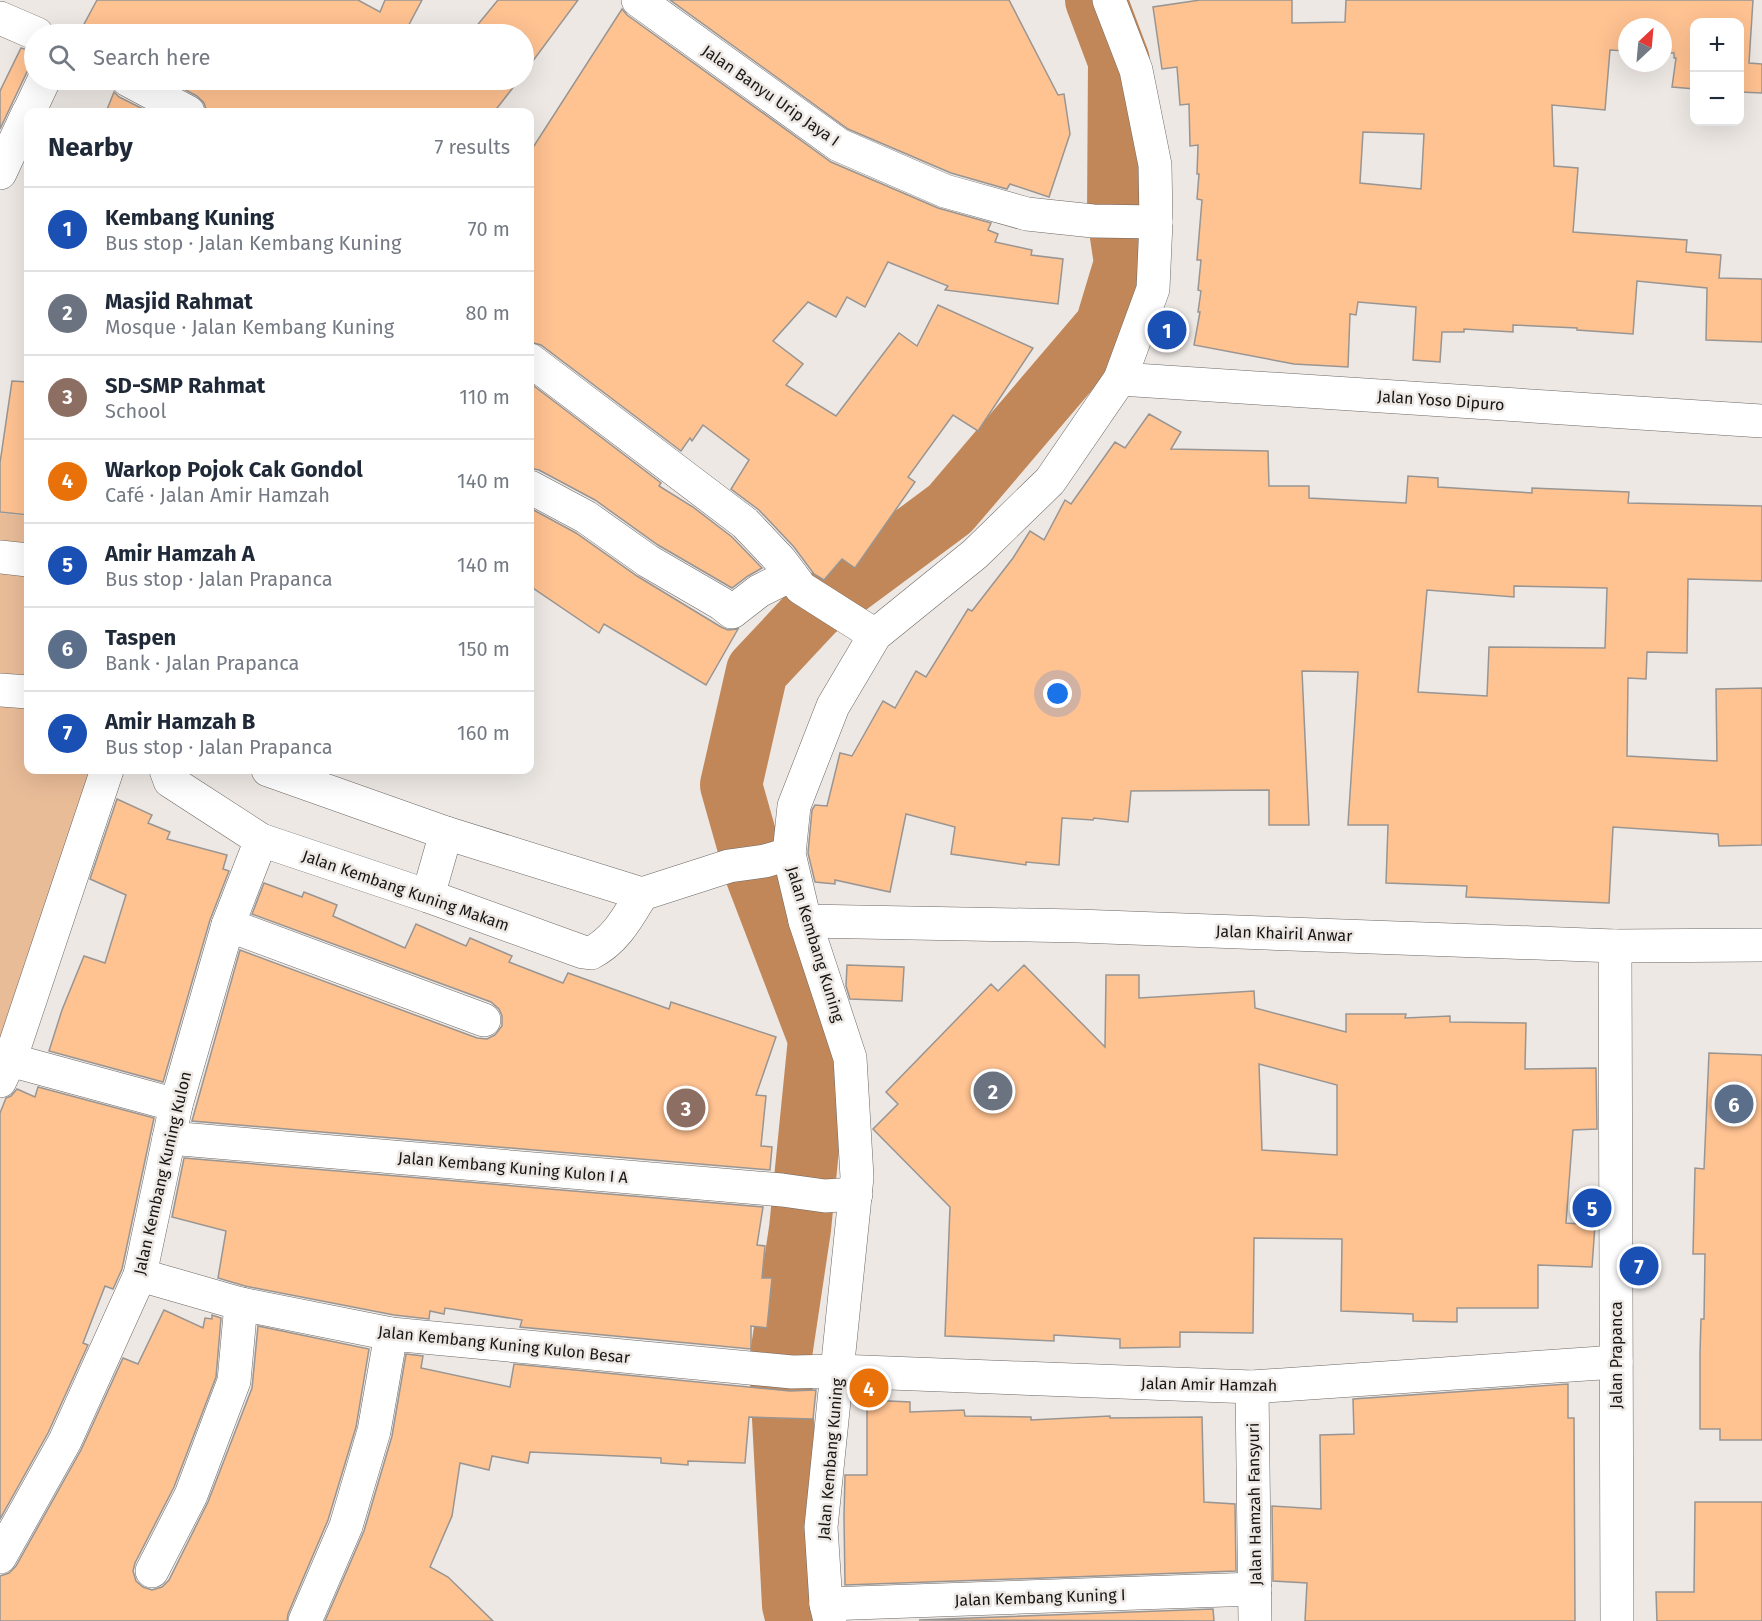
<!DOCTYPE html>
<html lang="en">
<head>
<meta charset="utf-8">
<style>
	body { margin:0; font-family:"Fira Sans",sans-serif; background:#f2f2f3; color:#1f2937 }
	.controls { position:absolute; right:18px; top:18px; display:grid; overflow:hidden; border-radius:12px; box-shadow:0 6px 24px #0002 }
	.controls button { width:54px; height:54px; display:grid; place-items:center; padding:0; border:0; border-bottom:2px solid #e0e1e3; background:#fff; color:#1f2937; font:30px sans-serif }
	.compass { position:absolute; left:1618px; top:18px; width:54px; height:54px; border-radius:50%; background:#fff; box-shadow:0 6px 24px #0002; rotate:26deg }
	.you { position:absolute; left:1058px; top:694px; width:21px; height:21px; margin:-15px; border:4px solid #fff; border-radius:50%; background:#1a73e8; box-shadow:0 0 0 9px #1a73e833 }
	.badge { display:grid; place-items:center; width:39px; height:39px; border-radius:50%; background:#468c97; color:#fff; font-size:20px; font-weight:700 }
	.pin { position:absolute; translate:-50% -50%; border:3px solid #fff; box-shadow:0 2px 6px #0006 }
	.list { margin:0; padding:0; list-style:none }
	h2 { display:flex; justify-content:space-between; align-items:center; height:78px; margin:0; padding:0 24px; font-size:26px }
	h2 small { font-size:20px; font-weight:400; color:#747a83 }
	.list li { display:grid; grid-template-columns:39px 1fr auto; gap:18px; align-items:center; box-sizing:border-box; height:84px; padding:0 24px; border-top:2px solid #e0e1e3 }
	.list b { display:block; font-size:22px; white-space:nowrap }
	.list p { margin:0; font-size:20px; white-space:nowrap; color:#747a83 }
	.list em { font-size:20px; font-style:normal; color:#747a83 }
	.icon { flex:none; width:33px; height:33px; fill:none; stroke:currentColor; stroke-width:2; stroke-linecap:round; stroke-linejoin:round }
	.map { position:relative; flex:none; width:1762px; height:1621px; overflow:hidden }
	.search { position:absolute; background:#fff; box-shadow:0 6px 24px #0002; left:24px; top:24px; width:510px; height:66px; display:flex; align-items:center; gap:15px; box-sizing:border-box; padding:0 21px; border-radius:33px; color:#747a83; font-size:22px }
	.panel { position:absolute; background:#fff; box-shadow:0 6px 24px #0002; left:24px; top:108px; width:510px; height:666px; border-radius:12px }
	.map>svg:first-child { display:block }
</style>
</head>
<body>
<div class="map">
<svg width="1762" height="1621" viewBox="0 0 1762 1621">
	<rect width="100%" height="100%" fill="#ede8e4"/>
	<polygon fill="#e9bc98" points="0,513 28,516 28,770 112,770 0,1062"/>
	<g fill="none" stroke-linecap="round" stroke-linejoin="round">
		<polyline stroke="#c18758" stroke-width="62" points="797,1621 793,1605 780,1362 800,1229 819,1039 757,877 731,785 757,671 815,609 950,509 1106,326 1125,263 1118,216 1119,61 1096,0"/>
	</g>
	<g fill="#ffc291" stroke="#999592" stroke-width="1.5" fill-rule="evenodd">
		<polygon points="97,0 358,0 380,12 385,0 422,0 404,34 95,34 82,28"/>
		<polygon points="498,0 578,0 524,73 524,34 470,34"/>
		<polygon points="670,0 1009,0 1058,95 1064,94 1070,134 1049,197 1010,184 1007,189 951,173 848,129"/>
		<path d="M1200,0H1292V23L1345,22L1346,0H1753L1749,63L1762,64V93L1740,92V22H1695V89L1672,87L1676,58H1674V53H1663V27H1627V51L1610,50L1605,110L1552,105L1554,166L1578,168L1573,232L1687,240L1686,252L1721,255L1719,278L1762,279V342L1706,340L1707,288L1637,281L1633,334L1577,330V328L1513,325V332L1464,329V332H1442L1440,362L1413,360L1416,307L1358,302L1356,315L1350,314L1348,367L1294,364L1194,345L1200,312H1198L1201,291L1198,290L1201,260H1197L1202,200L1197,199L1199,174H1197L1198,145L1190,146L1189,104L1180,105L1177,67L1162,69L1153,7ZM1363,132L1424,134L1421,189L1360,183Z"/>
		<polygon points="622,9 627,15 831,162 938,208 991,223 988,230 998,234 995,242 1032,250 1031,255 1063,259 1058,304 945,290 948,286 888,262 865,307 847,297 836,317 808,302 773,341 803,364 786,385 836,416 899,333 917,346 938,305 1033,348 978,431 953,415 908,477 915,482 855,568 842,559 824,580 814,574 794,547 759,510 731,489 749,460 703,425 692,441 690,438 681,451 541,345 530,342 530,152"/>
		<polygon points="21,48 34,52 34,64 27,72 0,129 0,91"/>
		<polygon points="167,80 519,80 494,112 207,112 204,103 197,96"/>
		<polygon points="114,92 119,97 149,112 106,112"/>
		<polygon points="12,381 28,382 28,515 0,512 0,463"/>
		<polygon points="530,383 661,483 659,486 693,507 732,537 762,568 748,576 732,588 658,545 595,500 539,470 530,468"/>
		<path d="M1149,414L1181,432L1171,449L1268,451L1269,486H1309V498L1406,503L1408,476L1438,478V487L1532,493V488L1629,492L1628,503L1762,506V581L1688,579L1687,653L1647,652L1646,679L1628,678L1627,756L1717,761L1716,689L1762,688V845L1719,846L1718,834L1613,827L1609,903L1466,897L1467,886L1386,883L1388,825H1348L1358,672L1302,671L1309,825H1269V790L1131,791L1128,822L1094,818L1093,820L1062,818L1059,865L1026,862V865L951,854L955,827L906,814L890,892L835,880V884L815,882L808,853L812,810L815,805L827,806L840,753L852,756L883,701L895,708L916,671L926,677L968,609L972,611L1013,558L1030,531L1044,540L1065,500L1071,504L1115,442L1125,448ZM1514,586L1607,588L1605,648L1489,647L1487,696L1418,692L1427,590L1514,597Z"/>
		<polygon points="530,508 576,533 637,576 721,627 728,630 738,629 706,685 604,624 599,633 530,586"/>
		<polygon points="117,799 152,815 148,823 170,832 167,839 227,855 223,869 229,871 210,920 163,1082 49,1051 62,1010 84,956 105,963 126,895 90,879"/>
		<polygon points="264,883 302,897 304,892 337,905 333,916 405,948 416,924 466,946 470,938 512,956 509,962 563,983 568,973 669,1009 671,1002 776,1037 756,1095 766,1096 761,1146 772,1147 770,1170 192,1121 240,950 477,1038 487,1039 495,1035 502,1026 502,1016 499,1009 491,1002 252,914"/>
		<polygon points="847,965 904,967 902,1001 850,999 846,986"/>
		<path d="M1024,965L1105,1047L1106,975H1139V998L1254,991L1255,1008L1346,1032V1014H1406L1405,1018L1450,1016V1022L1526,1023L1525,1069L1596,1068L1597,1129L1573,1130L1566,1223L1595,1225L1592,1267L1538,1265V1308H1457V1322L1413,1321V1314L1341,1311L1342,1239L1254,1238L1253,1333L1180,1332V1347L1120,1348V1339L1054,1335V1341L945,1336L950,1207L873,1129L898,1104L886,1092L991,984L998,991ZM1259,1064L1337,1085V1155L1262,1150Z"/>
		<polygon points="1709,1053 1762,1055 1762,1440 1720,1440 1720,1429 1700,1429 1700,1353 1701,1319 1704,1319 1705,1254 1693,1254 1695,1168 1704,1169"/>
		<polygon points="38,1087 154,1118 122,1269 113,1289 105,1286 83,1343 88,1345 48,1433 0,1519 0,1113 6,1098 11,1096 17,1089 35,1097"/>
		<polygon points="184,1158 763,1207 757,1245 765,1246 762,1278 772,1278 767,1328 751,1326 751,1349 520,1327 522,1320 445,1308 444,1314 430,1311 429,1319 394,1315 245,1286 218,1278 226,1231 172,1217"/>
		<polygon points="164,1310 203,1328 205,1318 212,1319 212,1315 221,1318 216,1377 174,1487 135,1563 133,1571 136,1581 143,1587 152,1590 162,1587 169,1580 208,1502 252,1388 258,1326 369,1349 356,1427 328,1520 288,1614 287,1621 0,1621 0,1576 9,1573 16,1566 81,1450 123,1358 138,1364"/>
		<polygon points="406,1354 423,1356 421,1368 510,1387 514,1364 790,1391 816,1390 813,1419 749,1417 745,1463 688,1461 688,1465 661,1463 661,1458 530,1452 528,1463 492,1456 489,1470 460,1463 452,1516 430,1567 448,1577 493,1621 325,1621 364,1531 392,1436"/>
		<polygon points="1568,1384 1568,1418 1574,1418 1575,1621 1305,1621 1307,1583 1273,1581 1272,1506 1321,1509 1320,1435 1354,1434 1353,1399"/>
		<polygon points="867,1400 910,1402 910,1412 964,1410 965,1416 1031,1417 1031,1420 1110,1416 1110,1418 1202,1417 1204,1502 1235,1504 1236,1571 845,1585 844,1517 845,1475 867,1475"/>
		<polygon points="1695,1502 1762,1502 1762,1621 1657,1621 1656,1592 1694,1592"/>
		<polygon points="1213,1609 1214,1621 919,1620"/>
	</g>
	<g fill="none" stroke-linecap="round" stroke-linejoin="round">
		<defs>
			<g id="minor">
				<polyline points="638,0 839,145 945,191 1027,214 1093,221 1156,222"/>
				<polyline points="0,18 37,34"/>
				<polyline points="128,80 188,112"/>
				<polyline points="29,112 44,80"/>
				<polyline points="0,173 28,113"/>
				<polyline points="530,360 745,523 780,560 801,588 875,635"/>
				<polyline points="1120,379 1762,421"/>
				<polyline points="530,487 586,517 648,561 722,604 732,612 759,591 791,575"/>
				<polyline points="0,557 28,560"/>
				<polyline points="0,690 28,692"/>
				<path d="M166,770L170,781L261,840L428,896L583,952L591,953C616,940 628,917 642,894"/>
				<polyline points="268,770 446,833 642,894 729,866 765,861 789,854"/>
				<polyline points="428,896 446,833"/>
				<polyline points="805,921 1078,926 1615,946 1762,945"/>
				<polyline points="228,925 484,1020"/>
				<polyline points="1615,946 1617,1621"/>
				<polyline points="10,1060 176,1105"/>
				<polyline points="0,1081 10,1060 107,770"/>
				<polyline points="169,1138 782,1190 825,1196 856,1194"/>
				<polyline points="140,1275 241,1304 391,1334 792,1372 838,1371 1252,1387 1616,1362"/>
				<polyline points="1252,1387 1255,1621"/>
				<polyline points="0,1557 65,1441 140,1275 176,1105 228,925 261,840"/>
				<polyline points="152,1571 191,1495 234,1381 241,1304"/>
				<polyline points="826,1604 1255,1589"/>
				<polyline points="305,1621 346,1526 374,1431 391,1334"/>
				<polyline points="830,1621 826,1604 821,1527 857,1177 850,1058 805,921 789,854 794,806 833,706 875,635 975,554 1050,481 1120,379 1153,289 1156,222 1155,165 1136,70 1109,0"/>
			</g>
		</defs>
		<use href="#minor" stroke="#6d6865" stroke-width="34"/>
		<use href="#minor" stroke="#fff" stroke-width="33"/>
	</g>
	<g text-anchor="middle" stroke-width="5" stroke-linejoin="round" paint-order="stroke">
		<g font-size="16" fill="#171614" stroke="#ede8e4">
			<text transform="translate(771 95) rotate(35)" y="6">Jalan Banyu Urip Jaya I</text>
			<text transform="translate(1441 400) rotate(4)" y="6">Jalan Yoso Dipuro</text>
			<text transform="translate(406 890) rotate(19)" y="6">Jalan Kembang Kuning Makam</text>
			<text transform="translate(1284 933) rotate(2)" y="6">Jalan Khairil Anwar</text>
			<text transform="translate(816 944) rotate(73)" y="6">Jalan Kembang Kuning</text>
			<text transform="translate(513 1167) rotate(5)" y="6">Jalan Kembang Kuning Kulon I A</text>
			<text transform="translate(162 1173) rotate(-77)" y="6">Jalan Kembang Kuning Kulon</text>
			<text transform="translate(504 1344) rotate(6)" y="6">Jalan Kembang Kuning Kulon Besar</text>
			<text transform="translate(1616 1355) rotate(-90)" y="6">Jalan Prapanca</text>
			<text transform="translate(1209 1384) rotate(1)" y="6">Jalan Amir Hamzah</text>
			<text transform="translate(830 1459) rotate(-85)" y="6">Jalan Kembang Kuning</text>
			<text transform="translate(1254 1504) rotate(-91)" y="6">Jalan Hamzah Fansyuri</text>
			<text transform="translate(1040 1597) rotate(-2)" y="6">Jalan Kembang Kuning I</text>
		</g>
	</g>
</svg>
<div class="controls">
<button>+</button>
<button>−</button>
</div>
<svg class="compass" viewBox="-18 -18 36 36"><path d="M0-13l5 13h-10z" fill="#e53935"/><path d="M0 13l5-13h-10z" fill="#747a83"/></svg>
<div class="you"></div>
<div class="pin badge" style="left:1167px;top:330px;background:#1a4fb4">1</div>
<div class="pin badge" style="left:993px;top:1091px;background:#6b7280">2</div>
<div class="pin badge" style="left:686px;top:1108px;background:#8d6e63">3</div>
<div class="pin badge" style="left:869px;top:1388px;background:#e8710a">4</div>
<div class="pin badge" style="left:1592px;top:1208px;background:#1a4fb4">5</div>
<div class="pin badge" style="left:1734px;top:1104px;background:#5c6f8a">6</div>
<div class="pin badge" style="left:1639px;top:1266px;background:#1a4fb4">7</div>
<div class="search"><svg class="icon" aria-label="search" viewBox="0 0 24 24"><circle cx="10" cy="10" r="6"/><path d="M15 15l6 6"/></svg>Search here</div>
<section class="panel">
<h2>Nearby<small>7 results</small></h2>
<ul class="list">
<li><span class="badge" style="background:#1a4fb4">1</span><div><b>Kembang Kuning</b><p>Bus stop · Jalan Kembang Kuning</p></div><em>70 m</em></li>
<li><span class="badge" style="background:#6b7280">2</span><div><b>Masjid Rahmat</b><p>Mosque · Jalan Kembang Kuning</p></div><em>80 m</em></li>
<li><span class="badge" style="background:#8d6e63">3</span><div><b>SD-SMP Rahmat</b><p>School</p></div><em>110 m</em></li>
<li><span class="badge" style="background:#e8710a">4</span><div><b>Warkop Pojok Cak Gondol</b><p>Café · Jalan Amir Hamzah</p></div><em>140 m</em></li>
<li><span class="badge" style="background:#1a4fb4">5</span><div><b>Amir Hamzah A</b><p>Bus stop · Jalan Prapanca</p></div><em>140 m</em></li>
<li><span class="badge" style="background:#5c6f8a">6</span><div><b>Taspen</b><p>Bank · Jalan Prapanca</p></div><em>150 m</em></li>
<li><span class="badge" style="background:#1a4fb4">7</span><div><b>Amir Hamzah B</b><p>Bus stop · Jalan Prapanca</p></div><em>160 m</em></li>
</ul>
</section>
</div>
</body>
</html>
